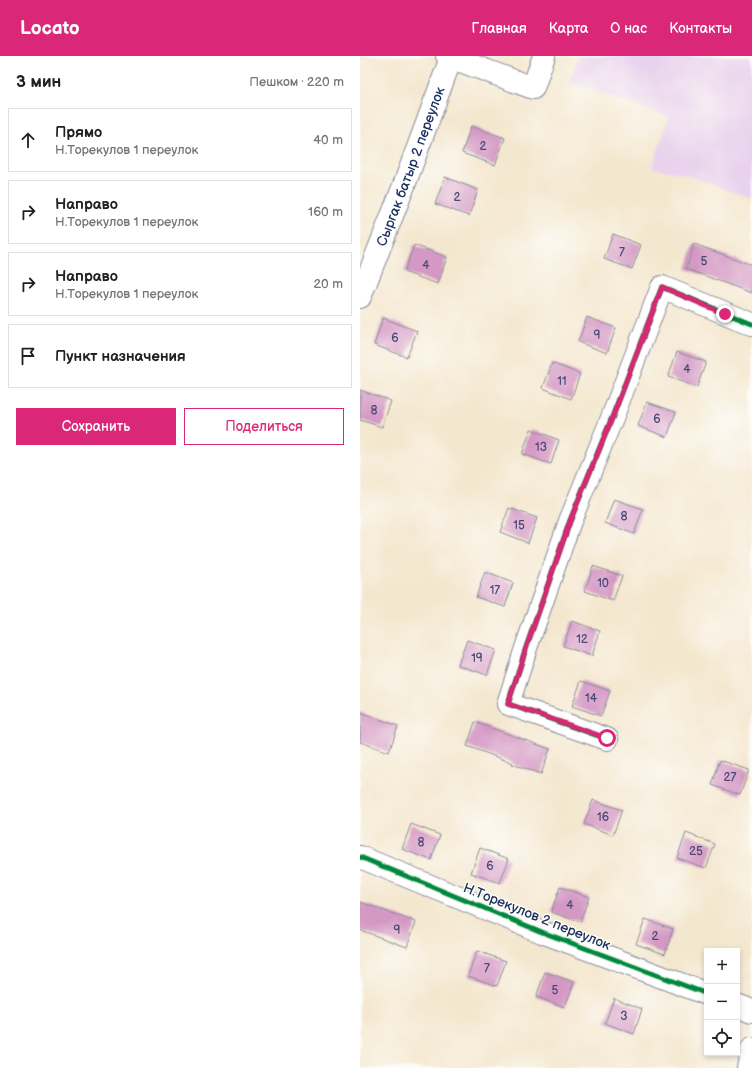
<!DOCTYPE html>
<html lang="ru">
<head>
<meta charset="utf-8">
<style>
	body { margin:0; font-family:"Balsamiq Sans",sans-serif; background:#f6f6f6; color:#202124 }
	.controls { position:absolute; right:12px; bottom:12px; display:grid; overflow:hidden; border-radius:0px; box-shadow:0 2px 6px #0003 }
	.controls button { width:36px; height:36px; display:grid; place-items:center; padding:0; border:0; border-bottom:1px solid #e0e0e0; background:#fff; color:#202124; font:20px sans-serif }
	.stop { position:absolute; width:12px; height:12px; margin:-9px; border:3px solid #db2777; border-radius:50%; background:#fff }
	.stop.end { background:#db2777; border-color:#fff; box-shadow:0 1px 4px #0008 }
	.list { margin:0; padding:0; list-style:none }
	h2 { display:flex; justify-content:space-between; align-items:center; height:52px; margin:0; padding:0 16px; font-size:17px }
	h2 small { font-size:13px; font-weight:400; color:#757577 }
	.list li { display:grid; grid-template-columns:26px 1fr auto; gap:12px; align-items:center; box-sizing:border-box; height:64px; margin:0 8px 8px; padding:0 8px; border:1px solid #e0e0e0; border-radius:0px }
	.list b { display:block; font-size:15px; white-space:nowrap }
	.list p { margin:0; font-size:13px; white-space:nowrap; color:#757577 }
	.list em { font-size:13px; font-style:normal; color:#757577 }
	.actions { display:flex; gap:8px; padding:12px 16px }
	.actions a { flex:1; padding:9px 0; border:1px solid #db2777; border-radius:0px; text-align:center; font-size:14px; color:#db2777 }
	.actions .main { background:#db2777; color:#fff }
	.icon { flex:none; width:22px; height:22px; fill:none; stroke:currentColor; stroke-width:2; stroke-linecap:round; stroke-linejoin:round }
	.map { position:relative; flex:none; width:392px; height:1012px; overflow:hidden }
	header { display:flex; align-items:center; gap:24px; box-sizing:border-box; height:56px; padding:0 20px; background:#db2777; color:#fff }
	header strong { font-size:19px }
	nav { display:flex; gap:22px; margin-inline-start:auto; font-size:14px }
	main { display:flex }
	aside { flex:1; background:#fff }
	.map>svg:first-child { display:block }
</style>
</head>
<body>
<header>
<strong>Locato</strong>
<nav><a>Главная</a><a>Карта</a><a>О нас</a><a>Контакты</a></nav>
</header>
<main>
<aside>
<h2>3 мин<small>Пешком · 220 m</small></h2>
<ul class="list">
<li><svg class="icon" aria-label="ahead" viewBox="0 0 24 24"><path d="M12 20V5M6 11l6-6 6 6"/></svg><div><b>Прямо</b><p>Н.Торекулов 1 переулок</p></div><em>40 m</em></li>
<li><svg class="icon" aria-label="right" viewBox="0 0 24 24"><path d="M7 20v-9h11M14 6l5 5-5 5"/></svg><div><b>Направо</b><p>Н.Торекулов 1 переулок</p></div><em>160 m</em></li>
<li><svg class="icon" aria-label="right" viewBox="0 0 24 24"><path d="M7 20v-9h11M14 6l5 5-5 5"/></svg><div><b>Направо</b><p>Н.Торекулов 1 переулок</p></div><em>20 m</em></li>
<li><svg class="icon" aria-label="arrive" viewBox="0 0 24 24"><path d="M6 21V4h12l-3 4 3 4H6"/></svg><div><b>Пункт назначения</b></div></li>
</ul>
<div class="actions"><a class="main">Сохранить</a><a>Поделиться</a></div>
</aside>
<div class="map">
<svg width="392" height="1012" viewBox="0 0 392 1012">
	<rect width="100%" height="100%" fill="#fdfcf7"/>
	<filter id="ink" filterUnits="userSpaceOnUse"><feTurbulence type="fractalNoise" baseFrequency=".025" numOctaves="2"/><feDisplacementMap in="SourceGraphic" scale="8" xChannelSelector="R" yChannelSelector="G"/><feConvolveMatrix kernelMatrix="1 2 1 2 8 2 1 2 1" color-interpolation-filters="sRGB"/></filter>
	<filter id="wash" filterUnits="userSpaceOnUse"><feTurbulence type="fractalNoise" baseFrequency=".012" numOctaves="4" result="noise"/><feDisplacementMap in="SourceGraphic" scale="16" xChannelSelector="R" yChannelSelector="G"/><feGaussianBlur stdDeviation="0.9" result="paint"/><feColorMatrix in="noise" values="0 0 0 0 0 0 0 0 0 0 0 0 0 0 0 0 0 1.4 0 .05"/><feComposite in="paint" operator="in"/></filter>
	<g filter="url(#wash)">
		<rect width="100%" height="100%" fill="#f4e7cf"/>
		<polygon fill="#e9d2ed" points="219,0 392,0 392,143 324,118 292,112 309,61 209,26"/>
		<g id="blocks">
			<g fill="#d498c4">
				<polygon points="111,70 145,82 135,109 102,97"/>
				<polygon points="85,121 118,134 109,160 75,148"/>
				<polygon points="253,178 281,189 272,213 244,203"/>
				<polygon points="334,188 392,209 392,237 326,213"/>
				<polygon points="54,189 87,201 78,228 44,216"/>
				<polygon points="227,261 256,272 247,297 218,286"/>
				<polygon points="23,262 57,275 47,301 14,289"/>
				<polygon points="317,296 346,306 337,331 308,321"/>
				<polygon points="192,307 220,318 211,343 183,332"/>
				<polygon points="0,334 31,345 22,371 0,364"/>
				<polygon points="287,346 316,356 307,381 278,370"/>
				<polygon points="171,373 199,384 191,408 162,398"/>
				<polygon points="254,443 283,453 274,478 245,467"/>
				<polygon points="149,452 177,462 168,487 140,476"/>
				<polygon points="233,510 262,520 253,545 225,535"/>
				<polygon points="125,516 153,527 145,551 116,541"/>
				<polygon points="212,565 240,575 232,600 203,590"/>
				<polygon points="107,584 136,594 127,619 98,609"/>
				<polygon points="221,625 250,635 241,660 212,650"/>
				<polygon points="0,656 38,670 29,696 0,686"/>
				<polygon points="115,666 190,693 181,718 152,708 153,707 107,690"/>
				<polygon points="360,704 389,714 380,739 352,729"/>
				<polygon points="233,744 262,754 253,779 224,768"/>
				<polygon points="51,768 80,779 71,804 42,793"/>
				<polygon points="326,777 355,788 346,812 317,802"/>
				<polygon points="120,792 149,803 140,827 111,817"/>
				<polygon points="200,831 229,841 220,866 191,856"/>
				<polygon points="0,846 56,866 47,891 0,874"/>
				<polygon points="285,863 313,873 305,898 276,888"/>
				<polygon points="117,895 146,905 137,930 108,920"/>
				<polygon points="185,916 214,926 205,951 176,941"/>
				<polygon points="254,942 282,953 274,978 245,967"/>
			</g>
		</g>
	</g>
	<g filter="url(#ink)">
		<use href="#blocks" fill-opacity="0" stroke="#888b96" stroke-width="1"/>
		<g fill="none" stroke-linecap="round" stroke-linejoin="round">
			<defs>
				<g id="minor">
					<polyline points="87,0 173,32 184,0"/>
					<path id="s1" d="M0,241L43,132L91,2"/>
					<polyline points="247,683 148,648 166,592 210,465 252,362 302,231 392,268"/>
					<polyline points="0,801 182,876 347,938"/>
					<polyline points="377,949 392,955"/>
					<polyline points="388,1012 392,993"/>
				</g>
			</defs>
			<use href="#minor" stroke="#888b96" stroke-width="24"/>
			<use href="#minor" stroke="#fff" stroke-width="22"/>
			<defs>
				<g id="cycleway">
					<polyline points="247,683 148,648 166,592 210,465 252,362 302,231 392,268"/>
					<polyline points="0,801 182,876 347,938"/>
				</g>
			</defs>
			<use href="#cycleway" stroke="#fdfcf7" stroke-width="8"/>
			<use href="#cycleway" stroke="#00873e" stroke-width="5"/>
		</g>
	</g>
	<g fill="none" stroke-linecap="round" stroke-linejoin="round" filter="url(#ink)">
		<polyline stroke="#db2777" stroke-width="5" points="247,682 148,648 166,592 210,465 252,362 302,231 365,258"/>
	</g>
	<g text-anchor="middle" stroke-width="3" stroke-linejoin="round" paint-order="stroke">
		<g font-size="12" fill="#494978">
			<text x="123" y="94">2</text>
			<text x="97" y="145">2</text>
			<text x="262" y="200">7</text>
			<text x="344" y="209">5</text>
			<text x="66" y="213">4</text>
			<text x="237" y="283">9</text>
			<text x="35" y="286">6</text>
			<text x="327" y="317">4</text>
			<text x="202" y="329">11</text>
			<text x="14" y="358">8</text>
			<text x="297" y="367">6</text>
			<text x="181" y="395">13</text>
			<text x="264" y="464">8</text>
			<text x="159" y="473">15</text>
			<text x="243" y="531">10</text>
			<text x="135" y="538">17</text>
			<text x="222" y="587">12</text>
			<text x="117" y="606">19</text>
			<text x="231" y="646">14</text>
			<text x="370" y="725">27</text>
			<text x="243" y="765">16</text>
			<text x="61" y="790">8</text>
			<text x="336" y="799">25</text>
			<text x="130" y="814">6</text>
			<text x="210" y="853">4</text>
			<text x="37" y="878">9</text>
			<text x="295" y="884">2</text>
			<text x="127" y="916">7</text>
			<text x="195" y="938">5</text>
			<text x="264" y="964">3</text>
		</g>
		<g font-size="14" fill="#1b2f5e" stroke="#fdfcf7">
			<text dy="5" stroke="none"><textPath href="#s1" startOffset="140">Сыргак батыр 2 переулок</textPath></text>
			<text transform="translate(177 860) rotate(22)" y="5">Н.Торекулов 2 переулок</text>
		</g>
	</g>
</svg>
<div class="controls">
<button>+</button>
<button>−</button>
<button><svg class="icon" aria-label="locate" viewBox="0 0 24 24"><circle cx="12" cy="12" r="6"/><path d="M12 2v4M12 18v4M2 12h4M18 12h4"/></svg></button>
</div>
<div class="stop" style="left:247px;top:682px"></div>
<div class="stop end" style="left:365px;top:258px"></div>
</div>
</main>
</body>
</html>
